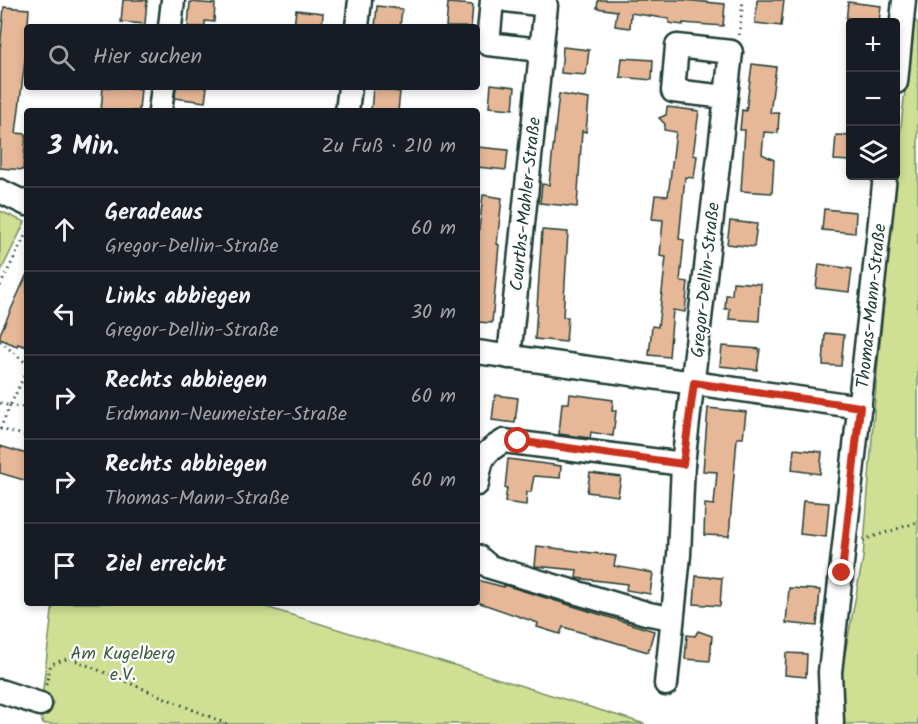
<!DOCTYPE html>
<html lang="de">
<head>
<meta charset="utf-8">
<style>
	body { margin:0; font-family:Kalam,sans-serif; background:#20242c; color:#f1f3f6 }
	.controls { position:absolute; right:18px; top:18px; display:grid; overflow:hidden; border-radius:6px; box-shadow:0 3px 9px #0003 }
	.controls button { width:54px; height:54px; display:grid; place-items:center; padding:0; border:0; border-bottom:2px solid #363941; background:#171b24; color:#f1f3f6; font:30px sans-serif }
	.stop { position:absolute; width:18px; height:18px; margin:-14px; border:4px solid #c8321e; border-radius:50%; background:#fff }
	.stop.end { background:#c8321e; border-color:#fff; box-shadow:0 2px 6px #0008 }
	.list { margin:0; padding:0; list-style:none }
	h2 { display:flex; justify-content:space-between; align-items:center; height:78px; margin:0; padding:0 24px; font-size:26px }
	h2 small { font-size:20px; font-weight:400; color:#9ea1a6 }
	.list li { display:grid; grid-template-columns:39px 1fr auto; gap:18px; align-items:center; box-sizing:border-box; height:84px; padding:0 24px; border-top:2px solid #363941 }
	.list b { display:block; font-size:22px; white-space:nowrap }
	.list p { margin:0; font-size:20px; white-space:nowrap; color:#9ea1a6 }
	.list em { font-size:20px; font-style:normal; color:#9ea1a6 }
	.icon { flex:none; width:33px; height:33px; fill:none; stroke:currentColor; stroke-width:2; stroke-linecap:round; stroke-linejoin:round }
	.map { position:relative; flex:none; width:918px; height:724px; overflow:hidden }
	.search { position:absolute; background:#171b24; box-shadow:0 3px 9px #0003; left:24px; top:24px; width:456px; height:66px; display:flex; align-items:center; gap:15px; box-sizing:border-box; padding:0 21px; border-radius:6px; color:#9ea1a6; font-size:22px }
	.panel { position:absolute; background:#171b24; box-shadow:0 3px 9px #0003; left:24px; top:108px; width:456px; height:498px; border-radius:6px }
	.map>svg:first-child { display:block }
</style>
</head>
<body>
<div class="map">
<svg width="918" height="724" viewBox="0 0 918 724">
	<rect width="100%" height="100%" fill="#fff"/>
	<filter id="ink" filterUnits="userSpaceOnUse"><feTurbulence type="fractalNoise" baseFrequency=".0167" numOctaves="2"/><feDisplacementMap in="SourceGraphic" scale="12" xChannelSelector="R" yChannelSelector="G"/><feConvolveMatrix kernelMatrix="1 2 1 2 8 2 1 2 1" color-interpolation-filters="sRGB"/></filter>
	<g filter="url(#ink)">
		<g fill="#cfdf93" stroke="#778e64" stroke-width="1.5">
			<polygon points="913,19 918,23 918,724 844,724 842,669 863,558 876,385 897,162"/>
			<polygon points="0,211 25,222 0,273"/>
			<polygon points="53,603 253,603 645,724 43,724 40,715"/>
		</g>
		<g fill="#e7b897" stroke="#1f3d34" stroke-width="1.5">
			<polygon points="123,0 147,0 145,24 121,22"/>
			<polygon points="598,0 683,0 725,4 723,26 683,23 683,25 669,23 669,19 631,13 630,28 615,26 617,11 597,8"/>
			<polygon points="757,0 784,0 781,26 755,23"/>
			<polygon points="190,2 215,4 214,22 205,21 205,27 188,27"/>
			<polygon points="848,2 881,6 879,22 846,22"/>
			<polygon points="448,3 473,5 471,27 446,27"/>
			<polygon points="377,6 402,9 400,27 375,27"/>
			<polygon points="4,7 29,9 26,52 16,133 26,134 23,170 0,168 0,49"/>
			<polygon points="296,10 323,13 322,27 294,27"/>
			<polygon points="563,47 589,50 586,75 561,73"/>
			<polygon points="622,58 653,60 652,80 620,77"/>
			<polygon points="752,64 776,67 770,113 779,113 778,133 764,132 762,154 774,160 772,193 741,191 745,130 740,130 742,110 746,111"/>
			<polygon points="491,84 515,87 513,109 489,107"/>
			<polygon points="103,87 141,89 139,111 101,111"/>
			<polygon points="176,87 207,87 205,102 175,98"/>
			<polygon points="373,88 400,92 398,111 371,111"/>
			<polygon points="559,94 589,99 586,132 582,131 577,207 540,203 542,184 549,185"/>
			<polygon points="667,107 699,111 693,155 697,156 694,178 685,177 679,239 684,240 680,281 688,282 685,312 673,310 669,357 649,355 652,326 658,327 666,257 660,256 663,220 652,219 655,195 668,196 676,132 664,130 665,124 659,118 666,115"/>
			<polygon points="836,135 850,136 850,161 834,160"/>
			<polygon points="477,147 508,150 506,170 477,167"/>
			<polygon points="483,195 502,198 497,244 499,245 492,323 477,322 477,247"/>
			<polygon points="824,209 856,212 855,233 822,230"/>
			<polygon points="730,221 757,224 754,247 727,244"/>
			<polygon points="542,230 568,232 563,317 568,317 566,342 535,339"/>
			<polygon points="819,264 852,269 849,292 816,288"/>
			<polygon points="27,274 27,347 18,344 17,346 0,339 0,334"/>
			<polygon points="733,282 761,284 759,321 729,319 730,309 725,309 726,295 732,295"/>
			<polygon points="825,333 844,335 841,366 823,365"/>
			<polygon points="722,346 760,349 757,370 720,366"/>
			<polygon points="570,394 613,400 612,411 616,411 613,436 591,432 590,438 559,434 562,403 569,403"/>
			<polygon points="495,395 518,398 515,423 492,420"/>
			<polygon points="708,408 746,412 743,438 737,438 729,536 704,535 705,504 714,505 717,472 703,471"/>
			<polygon points="0,446 27,454 27,481 0,473"/>
			<polygon points="794,449 822,452 820,474 792,470"/>
			<polygon points="508,459 561,466 560,478 534,476 531,492 527,492 526,505 505,502 507,488 505,488"/>
			<polygon points="590,473 621,477 618,496 587,492"/>
			<polygon points="803,501 829,503 826,537 800,534"/>
			<polygon points="537,546 616,556 614,566 653,573 650,594 626,590 627,584 576,578 577,570 535,566"/>
			<polygon points="696,576 722,578 720,606 694,604"/>
			<polygon points="477,580 504,587 504,585 654,631 648,652 563,627 560,634 537,627 538,623 477,602"/>
			<polygon points="789,588 820,590 817,626 786,623"/>
			<polygon points="698,631 712,636 710,661 685,659 687,635 695,636"/>
			<polygon points="786,653 807,654 806,677 785,675"/>
		</g>
		<g fill="none" stroke-linecap="round" stroke-linejoin="round">
			<defs>
				<g id="minor">
					<polyline points="492,0 488,44 541,50"/>
					<polyline points="506,0 546,5 509,357"/>
					<polyline points="170,27 173,0"/>
					<polyline points="357,27 360,0"/>
					<polyline points="896,82 904,0"/>
					<polyline points="160,111 163,87"/>
					<polyline points="347,111 350,87"/>
					<polyline points="0,191 27,204"/>
					<polyline points="477,352 860,407"/>
					<path d="M477,484C481,459 481,454 504,441L683,464"/>
					<polyline points="477,556 490,567 649,614 672,618"/>
					<polyline points="666,684 679,555 683,464 726,97 731,52 677,46 673,91 726,97"/>
					<polyline points="0,691 40,704"/>
					<polyline points="832,723 830,672 885,176"/>
				</g>
			</defs>
			<use href="#minor" stroke="#1f3d34" stroke-width="27"/>
			<g stroke="#1f3d34" stroke-width="3" stroke-dasharray="1.5 4.5" stroke-linecap="butt">
				<polyline points="739,35 743,0"/>
				<polyline points="0,286 27,232"/>
				<polyline points="0,341 27,364"/>
				<polyline points="0,403 10,406 27,370"/>
				<polyline points="0,429 10,406 27,407"/>
				<polyline points="0,429 27,436"/>
				<polyline points="26,453 27,449"/>
				<polyline points="863,540 918,522"/>
				<polyline points="46,685 51,664 70,658 227,724"/>
			</g>
			<use href="#minor" stroke="#fff" stroke-width="22"/>
		</g>
	</g>
	<g fill="none" stroke-linecap="round" stroke-linejoin="round" filter="url(#ink)">
		<polyline stroke="#c8321e" stroke-width="8" points="518,441 683,464 694,383 860,407 842,573"/>
	</g>
	<g text-anchor="middle" stroke-width="4.5" stroke-linejoin="round" paint-order="stroke">
		<g font-size="18" fill="#1f3d34" stroke="#fff">
			<text transform="translate(525 204) rotate(-84)" y="6">Courths-Mahler-Straße</text>
			<text transform="translate(705 280) rotate(-84)" y="6">Gregor-Dellin-Straße</text>
			<text transform="translate(871 306) rotate(-84)" y="6">Thomas-Mann-Straße</text>
		</g>
		<g font-size="18" fill="#425d47" stroke="#fff">
			<text x="123" y="659">Am Kugelberg<tspan x="123" dy="21">e.V.</tspan></text>
		</g>
	</g>
</svg>
<div class="controls">
<button>+</button>
<button>−</button>
<button><svg class="icon" aria-label="layers" viewBox="0 0 24 24"><path d="M12 4l9 5-9 5-9-5zM3 14l9 5 9-5"/></svg></button>
</div>
<div class="stop" style="left:518px;top:441px"></div>
<div class="stop end" style="left:842px;top:573px"></div>
<div class="search"><svg class="icon" aria-label="search" viewBox="0 0 24 24"><circle cx="10" cy="10" r="6"/><path d="M15 15l6 6"/></svg>Hier suchen</div>
<section class="panel">
<h2>3 Min.<small>Zu Fuß · 210 m</small></h2>
<ul class="list">
<li><svg class="icon" aria-label="ahead" viewBox="0 0 24 24"><path d="M12 20V5M6 11l6-6 6 6"/></svg><div><b>Geradeaus</b><p>Gregor-Dellin-Straße</p></div><em>60 m</em></li>
<li><svg class="icon" aria-label="left" viewBox="0 0 24 24"><path d="M17 20v-9H6M10 6l-5 5 5 5"/></svg><div><b>Links abbiegen</b><p>Gregor-Dellin-Straße</p></div><em>30 m</em></li>
<li><svg class="icon" aria-label="right" viewBox="0 0 24 24"><path d="M7 20v-9h11M14 6l5 5-5 5"/></svg><div><b>Rechts abbiegen</b><p>Erdmann-Neumeister-Straße</p></div><em>60 m</em></li>
<li><svg class="icon" aria-label="right" viewBox="0 0 24 24"><path d="M7 20v-9h11M14 6l5 5-5 5"/></svg><div><b>Rechts abbiegen</b><p>Thomas-Mann-Straße</p></div><em>60 m</em></li>
<li><svg class="icon" aria-label="arrive" viewBox="0 0 24 24"><path d="M6 21V4h12l-3 4 3 4H6"/></svg><div><b>Ziel erreicht</b></div></li>
</ul>
</section>
</div>
</body>
</html>
